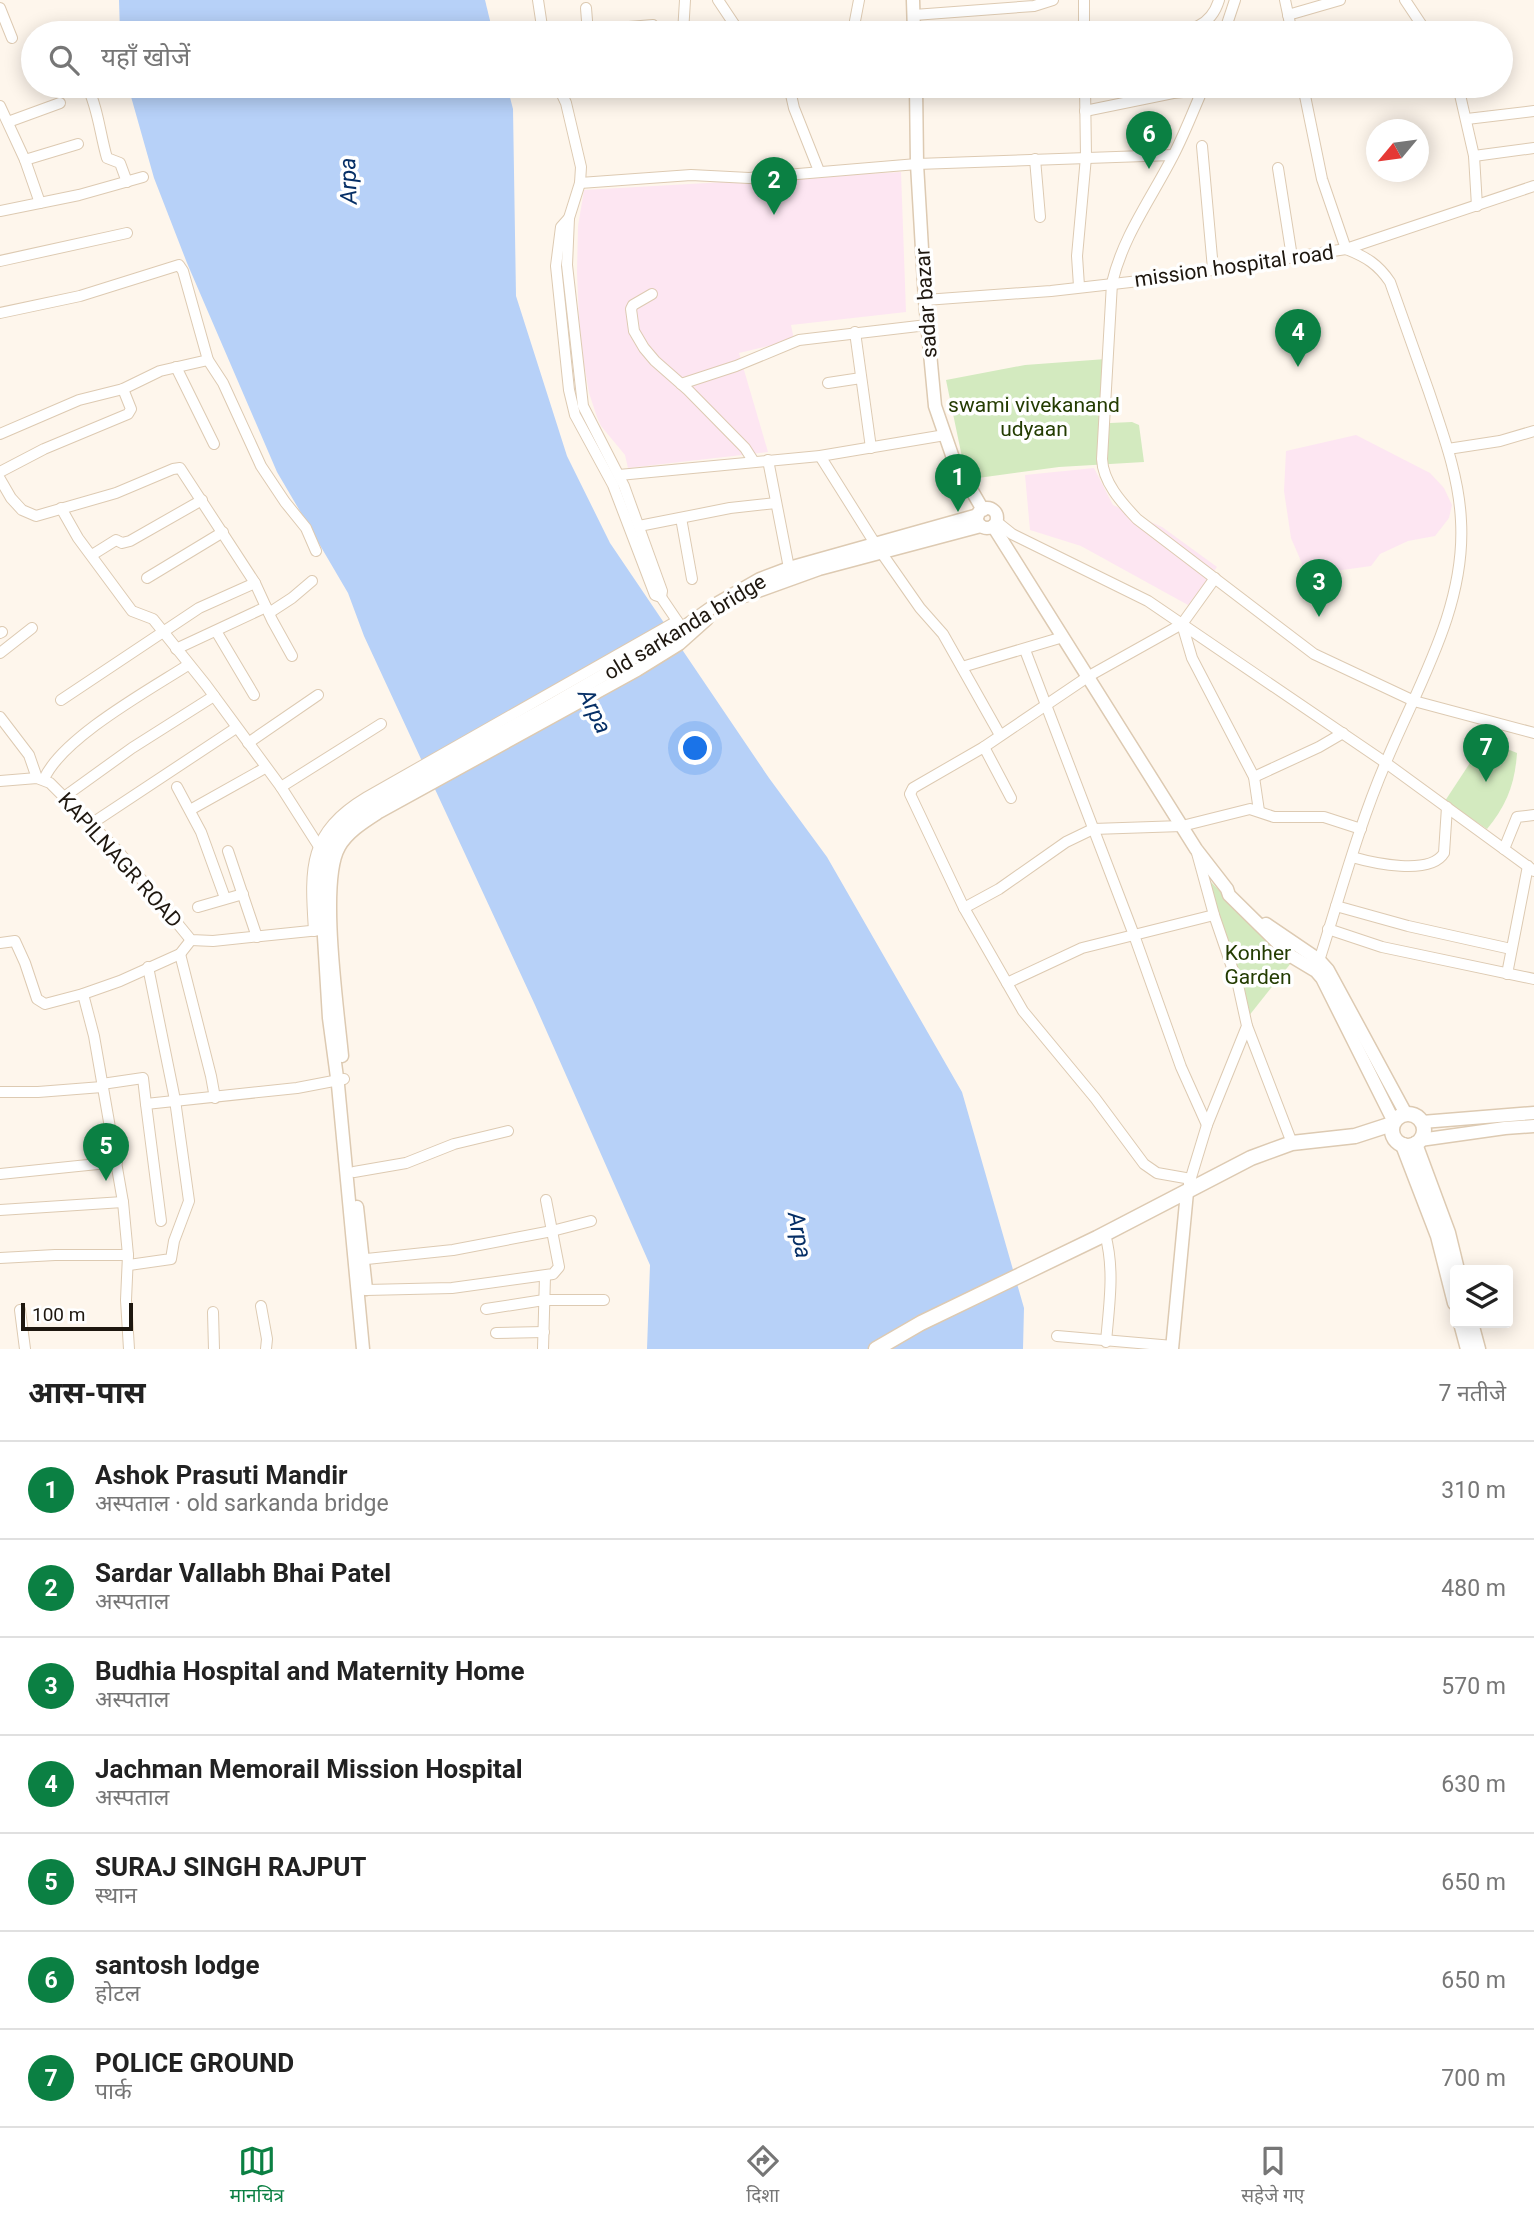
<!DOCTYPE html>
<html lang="hi">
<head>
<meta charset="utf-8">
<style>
	body { margin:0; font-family:Roboto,"Noto Sans Devanagari",sans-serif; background:#f2f2f2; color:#222 }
	.controls { position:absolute; right:21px; bottom:21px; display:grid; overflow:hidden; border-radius:7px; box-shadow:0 4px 18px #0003 }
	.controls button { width:63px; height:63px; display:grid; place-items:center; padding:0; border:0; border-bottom:2px solid #e0e0e0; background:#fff; color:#222; font:35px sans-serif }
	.compass { position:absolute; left:1366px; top:119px; width:63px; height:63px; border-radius:50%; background:#fff; box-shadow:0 4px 18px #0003; rotate:241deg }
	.scale { position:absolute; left:21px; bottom:18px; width:112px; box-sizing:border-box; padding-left:7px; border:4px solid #1e170f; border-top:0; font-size:19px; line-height:24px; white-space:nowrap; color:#1e170f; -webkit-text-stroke:5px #fff; paint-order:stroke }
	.you { position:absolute; left:696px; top:749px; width:24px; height:24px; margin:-18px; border:5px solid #fff; border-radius:50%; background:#1a73e8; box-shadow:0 0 0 10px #1a73e833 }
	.badge { display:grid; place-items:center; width:46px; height:46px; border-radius:50%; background:#0b8043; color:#fff; font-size:23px; font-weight:700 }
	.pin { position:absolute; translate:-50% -58px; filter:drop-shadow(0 2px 4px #0008) }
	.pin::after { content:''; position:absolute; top:37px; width:24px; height:21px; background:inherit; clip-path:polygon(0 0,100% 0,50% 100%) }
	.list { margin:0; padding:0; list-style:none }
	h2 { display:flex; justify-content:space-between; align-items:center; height:91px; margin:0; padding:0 28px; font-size:30px }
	h2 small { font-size:23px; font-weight:400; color:#767676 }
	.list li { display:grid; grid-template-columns:46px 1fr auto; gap:21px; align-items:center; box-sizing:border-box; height:98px; padding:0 28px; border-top:2px solid #e0e0e0 }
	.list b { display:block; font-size:26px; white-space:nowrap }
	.list p { margin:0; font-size:23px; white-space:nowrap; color:#767676 }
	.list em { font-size:23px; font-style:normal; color:#767676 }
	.icon { flex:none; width:38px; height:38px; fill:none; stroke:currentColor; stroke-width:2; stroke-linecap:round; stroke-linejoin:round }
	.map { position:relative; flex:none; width:1534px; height:1349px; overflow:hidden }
	.search { position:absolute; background:#fff; box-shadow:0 4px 18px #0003; left:21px; right:21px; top:21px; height:77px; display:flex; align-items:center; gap:18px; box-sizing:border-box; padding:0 24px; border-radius:38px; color:#767676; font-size:26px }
	.sheet { height:777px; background:#fff }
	nav { display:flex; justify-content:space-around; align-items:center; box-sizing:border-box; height:98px; border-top:2px solid #e0e0e0; background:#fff; font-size:19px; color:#767676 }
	nav a { display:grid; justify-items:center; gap:4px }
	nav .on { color:#0b8043 }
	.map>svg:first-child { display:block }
</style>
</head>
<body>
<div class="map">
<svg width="1534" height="1349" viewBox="0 0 1534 1349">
	<rect width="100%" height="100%" fill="#fef6ec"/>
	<g fill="#fde6f2">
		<polygon points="901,172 906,312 791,325 794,340 739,353 768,452 628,468 625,455 601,426 597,417 589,393 584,364 579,321 577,272 578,226 584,190"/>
		<polygon points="1356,435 1430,473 1444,488 1452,505 1449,518 1435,536 1408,541 1380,554 1371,566 1307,575 1291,538 1284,491 1286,451"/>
		<polygon points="1094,468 1113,505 1162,527 1217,567 1188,605 1081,546 1030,530 1025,475"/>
	</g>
	<g fill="#d3eabf">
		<polygon points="1106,359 1110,423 1132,422 1139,425 1144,462 1059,467 978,478 963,462 946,380 1025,365"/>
		<path d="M1485,740L1517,753C1515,783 1507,805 1487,829L1445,801Z"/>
		<polygon points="1206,877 1291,963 1248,1017"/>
	</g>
	<g fill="#b7d1f8">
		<polygon points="119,0 485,0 493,33 120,33"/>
		<polygon points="128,86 507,86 513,109 516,296 567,456 610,543 769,778 827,857 962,1092 1024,1308 1023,1349 647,1349 650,1265 535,1005 364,636 348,593 277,472 187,263 154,178"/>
	</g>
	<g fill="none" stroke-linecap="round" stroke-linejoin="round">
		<defs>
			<g id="minor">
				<polyline points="538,0 543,33"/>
				<polyline points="718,0 740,33"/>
				<polyline points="1084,0 1084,33"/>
				<polyline points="1285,0 1292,33"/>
				<polyline points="1405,0 1427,33"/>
				<polyline points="0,8 12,38"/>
				<polyline points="586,8 588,33"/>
				<polyline points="914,15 1034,6 1053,0"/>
				<polyline points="1288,15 1340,0"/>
				<polyline points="597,33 617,28 653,25"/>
				<polyline points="683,33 685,0"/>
				<polyline points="857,33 855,21 859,0"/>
				<polyline points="1044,33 1084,28"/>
				<path d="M1165,33C1190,31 1211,27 1219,0"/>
				<polyline points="1224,33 1235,0"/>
				<path d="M87,86C98,108 100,134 107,158L120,163L127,182"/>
				<polyline points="558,86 566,103 581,167 580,183 569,218 561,227 556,266 569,390 575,415 613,485 655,595 661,597 682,628"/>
				<polyline points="789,86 794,108 819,171"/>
				<path d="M1204,86C1194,109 1185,133 1173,156C1151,199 1123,236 1112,283L1102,459C1103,482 1121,502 1137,519L1314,654L1414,701L1534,733"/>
				<path d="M1303,86L1322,179L1346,249C1366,257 1378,264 1390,282C1403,319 1416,355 1429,392C1443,434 1459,476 1461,521C1466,607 1418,685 1386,762C1358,827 1340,896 1318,964"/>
				<polyline points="1458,86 1474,156 1477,206"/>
				<polyline points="0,106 25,160 40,203"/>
				<polyline points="1085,111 1173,93 1202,90"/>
				<polyline points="1467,119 1534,111"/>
				<polyline points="8,122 60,103"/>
				<polyline points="1202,146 1213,269"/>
				<polyline points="1474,156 1534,148"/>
				<polyline points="1035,159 1040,217"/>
				<polyline points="25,160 78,144"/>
				<polyline points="1278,168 1292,257"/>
				<polyline points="580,183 691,175 749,178 917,164 1173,155"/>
				<polyline points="0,211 79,195 143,177"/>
				<polyline points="569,218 567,265 583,406 624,486 662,591 661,597"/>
				<polyline points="0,261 127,233"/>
				<polyline points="1079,286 1077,256 1086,157 1085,86"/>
				<polyline points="652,294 633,305 631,309 634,331 644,348 655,361 688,390 745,448 754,462"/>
				<polyline points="925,300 1051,291 1148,280 1346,249 1534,186"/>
				<polyline points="0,313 80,296 179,265 183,271 208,360 223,383 261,466 285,502 306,528 316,551"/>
				<polyline points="855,332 871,448"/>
				<polyline points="176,367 214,444"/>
				<polyline points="828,383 861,378"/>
				<polyline points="681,384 736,366 799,340 927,325"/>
				<polyline points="0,434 79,400 123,389 160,371 208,360"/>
				<polyline points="1448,449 1500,441 1534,431"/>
				<polyline points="820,456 876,545 920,608 943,634 1000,735"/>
				<polyline points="768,460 789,568"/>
				<polyline points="0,472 44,449 128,414 131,409 123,389"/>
				<polyline points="619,475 820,456 945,435"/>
				<polyline points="0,479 11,498 22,510 36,516 116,493 173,469 180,468 255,583 272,620 292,656"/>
				<polyline points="61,508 78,538 132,611 153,619 206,685 281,787 318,845"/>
				<polyline points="681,518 692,579"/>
				<polyline points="997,522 1012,534 1148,601 1386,763 1534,871"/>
				<polyline points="639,526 730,508 776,503"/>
				<polyline points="92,555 116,540 122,543 130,541 202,500"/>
				<polyline points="147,578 223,532"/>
				<polyline points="269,613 292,598 312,581"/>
				<polyline points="1182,624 1192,658 1254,777 1259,811"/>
				<polyline points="216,631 254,695"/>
				<polyline points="0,633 2,632"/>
				<polyline points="176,649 266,607"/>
				<polyline points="1025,650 1134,935 1181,1067 1207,1125"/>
				<polyline points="0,653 32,628"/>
				<polyline points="962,667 1063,637"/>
				<polyline points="61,700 199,608 255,583"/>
				<polyline points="0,717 29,755 37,778"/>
				<polyline points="248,743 318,695"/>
				<polyline points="984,747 1011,798"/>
				<polyline points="1254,777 1319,747 1343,733"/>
				<path d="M44,779C62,738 149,690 188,665"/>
				<polyline points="0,781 37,778 50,783 119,852 191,940 213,941 320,930"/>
				<polyline points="177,787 201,832 225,898"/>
				<polyline points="281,787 381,724"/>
				<polyline points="64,797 132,748 214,696"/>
				<polyline points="190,810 265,768"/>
				<polyline points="91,824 236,728"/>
				<polyline points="1504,849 1517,817 1534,815"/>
				<polyline points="228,851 257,937"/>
				<path d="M1352,857C1373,863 1430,876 1444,853L1447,807"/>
				<polyline points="1336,906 1408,926 1511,949"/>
				<polyline points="198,907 243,894"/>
				<polyline points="964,908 999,889 1066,842 1093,829 1182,826 1250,809 1274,817 1324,817 1361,829"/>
				<polyline points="1328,929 1382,947 1534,979"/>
				<path d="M314,931C310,868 307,833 367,797L677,621"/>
				<polyline points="0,943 15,941 25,963 37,999 45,1004 83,994 120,981 180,954 191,940"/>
				<polyline points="180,954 211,1076 215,1098"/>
				<polyline points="1507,974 1528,866"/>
				<polyline points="1007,983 1082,948 1214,915"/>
				<polyline points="83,994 94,1036 123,1202 128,1255 126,1300 129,1349"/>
				<polyline points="1247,1026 1292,1143"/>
				<polyline points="102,1084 143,1078 146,1104 297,1088 344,1079"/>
				<polyline points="0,1092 38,1092 102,1087"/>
				<polyline points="146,1104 161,1221"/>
				<polyline points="354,1172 406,1163 454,1144 508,1131"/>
				<polyline points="0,1174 117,1162"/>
				<polyline points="1191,1179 1157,1173 1144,1164 1095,1098 1023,1011 964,908 910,794 913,788 984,747 1089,676 1182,624 1215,578"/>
				<polyline points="1189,1184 1207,1125 1247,1026 1238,985 1214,915 1197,853"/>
				<polyline points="0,1210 123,1202"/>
				<path d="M1105,1234C1115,1270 1109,1305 1106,1342"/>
				<polyline points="0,1258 55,1255 128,1255"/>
				<polyline points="357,1260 453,1250 552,1231 591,1221"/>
				<polyline points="129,1265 171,1259 174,1241 189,1201 175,1100 148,967"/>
				<polyline points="366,1290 452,1288 553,1274 559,1267 546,1200"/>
				<polyline points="261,1306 267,1339 266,1349"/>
				<polyline points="486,1309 544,1300 604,1300"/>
				<polyline points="20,1310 25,1349"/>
				<polyline points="213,1312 214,1349"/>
				<polyline points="496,1333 544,1332"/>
				<polyline points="1057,1336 1173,1346"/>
				<polyline points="543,1349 545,1276"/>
			</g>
			<g id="major">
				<polyline points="913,0 914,33"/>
				<polyline points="916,86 917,164 925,300 935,406 953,458 983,510"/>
				<circle cx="987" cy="518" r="10"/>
				<polyline points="993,526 1196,849 1227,889 1229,895 1291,956 1316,971 1322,978 1394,1122"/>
				<polyline points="744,596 819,569 981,526"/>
				<polyline points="1266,924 1319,960 1328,970 1406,1114"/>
				<path d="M342,1056C338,1012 319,882 339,847C347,832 365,821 379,812L637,670L679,644L707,619"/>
				<polyline points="1422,1122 1534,1113"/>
				<polyline points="1420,1140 1505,1128 1534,1126"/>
				<polyline points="357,1207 366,1289"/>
				<polyline points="363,1349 338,1085 329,1018 321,888 323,864 329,845 351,817 367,806 548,707 673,635 718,603 760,579 789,568 978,515"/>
				<polyline points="1172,1349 1187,1192"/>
			</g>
			<g id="highway">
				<circle cx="1408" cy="1130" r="16"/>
				<polyline points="1415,1144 1448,1233 1457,1270"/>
				<polyline points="1403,1145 1438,1236 1455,1303"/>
				<polyline points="1461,1323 1468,1349"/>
				<polyline points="1471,1323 1478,1349"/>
				<polyline points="876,1349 921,1323 1097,1238 1251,1158 1292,1143 1355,1136 1392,1124"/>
			</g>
		</defs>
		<use href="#minor" stroke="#ddcab2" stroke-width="12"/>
		<use href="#major" stroke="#ddcab2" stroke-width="15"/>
		<use href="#highway" stroke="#ddcab2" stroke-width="17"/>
		<use href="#minor" stroke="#fff" stroke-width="10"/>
		<use href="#major" stroke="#fff" stroke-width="12"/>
		<use href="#highway" stroke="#fff" stroke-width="14"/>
	</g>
	<g text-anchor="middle" stroke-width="7" stroke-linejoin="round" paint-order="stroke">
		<g font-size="21" fill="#1e170f" stroke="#fff">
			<text transform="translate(1234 266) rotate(-8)" y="7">mission hospital road</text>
			<text transform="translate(926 303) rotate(-94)" y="7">sadar bazar</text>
			<text transform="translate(685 627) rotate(-31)" y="7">old sarkanda bridge</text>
			<text transform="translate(120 860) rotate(48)" y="7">KAPILNAGR ROAD</text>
		</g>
		<g font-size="21" fill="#243c02" stroke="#fff">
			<text x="1034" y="412">swami vivekanand<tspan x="1034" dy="24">udyaan</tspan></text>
			<text x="1258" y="960">Konher<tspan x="1258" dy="24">Garden</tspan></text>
		</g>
		<g font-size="23" font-style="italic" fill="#062f66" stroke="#fff">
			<text transform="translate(348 181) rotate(-92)" y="8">Arpa</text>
			<text transform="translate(595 711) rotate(64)" y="8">Arpa</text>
			<text transform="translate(800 1235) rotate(79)" y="8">Arpa</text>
		</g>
	</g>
</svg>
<div class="controls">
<button><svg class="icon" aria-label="layers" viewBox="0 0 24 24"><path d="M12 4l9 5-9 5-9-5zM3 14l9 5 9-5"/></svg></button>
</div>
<svg class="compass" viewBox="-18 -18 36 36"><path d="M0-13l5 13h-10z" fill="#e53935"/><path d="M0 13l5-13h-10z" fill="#767676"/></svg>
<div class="scale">100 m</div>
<div class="you"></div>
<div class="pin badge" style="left:958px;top:512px">1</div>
<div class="pin badge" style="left:774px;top:215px">2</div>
<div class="pin badge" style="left:1319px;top:617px">3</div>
<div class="pin badge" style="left:1298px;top:367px">4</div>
<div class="pin badge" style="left:106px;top:1181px">5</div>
<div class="pin badge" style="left:1149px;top:169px">6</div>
<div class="pin badge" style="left:1486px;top:782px">7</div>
<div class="search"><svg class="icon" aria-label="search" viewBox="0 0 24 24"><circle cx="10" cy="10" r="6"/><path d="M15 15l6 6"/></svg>यहाँ खोजें</div>
</div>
<section class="sheet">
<h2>आस-पास<small>7 नतीजे</small></h2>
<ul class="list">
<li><span class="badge">1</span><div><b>Ashok Prasuti Mandir</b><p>अस्पताल · old sarkanda bridge</p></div><em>310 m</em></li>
<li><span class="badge">2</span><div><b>Sardar Vallabh Bhai Patel</b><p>अस्पताल</p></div><em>480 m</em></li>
<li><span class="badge">3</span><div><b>Budhia Hospital and Maternity Home</b><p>अस्पताल</p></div><em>570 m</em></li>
<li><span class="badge">4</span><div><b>Jachman Memorail Mission Hospital</b><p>अस्पताल</p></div><em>630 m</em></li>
<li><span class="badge">5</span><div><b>SURAJ SINGH RAJPUT</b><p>स्थान</p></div><em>650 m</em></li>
<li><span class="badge">6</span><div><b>santosh lodge</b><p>होटल</p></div><em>650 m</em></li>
<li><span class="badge">7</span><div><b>POLICE GROUND</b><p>पार्क</p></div><em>700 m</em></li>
</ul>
</section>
<nav>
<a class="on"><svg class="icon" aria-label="map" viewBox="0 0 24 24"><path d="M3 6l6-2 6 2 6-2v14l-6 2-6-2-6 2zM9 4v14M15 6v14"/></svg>मानचित्र</a>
<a><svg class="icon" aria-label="directions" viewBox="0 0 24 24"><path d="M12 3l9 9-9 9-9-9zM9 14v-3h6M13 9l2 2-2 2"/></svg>दिशा</a>
<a><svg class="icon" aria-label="saved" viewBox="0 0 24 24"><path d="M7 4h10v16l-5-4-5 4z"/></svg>सहेजे गए</a>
</nav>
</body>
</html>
